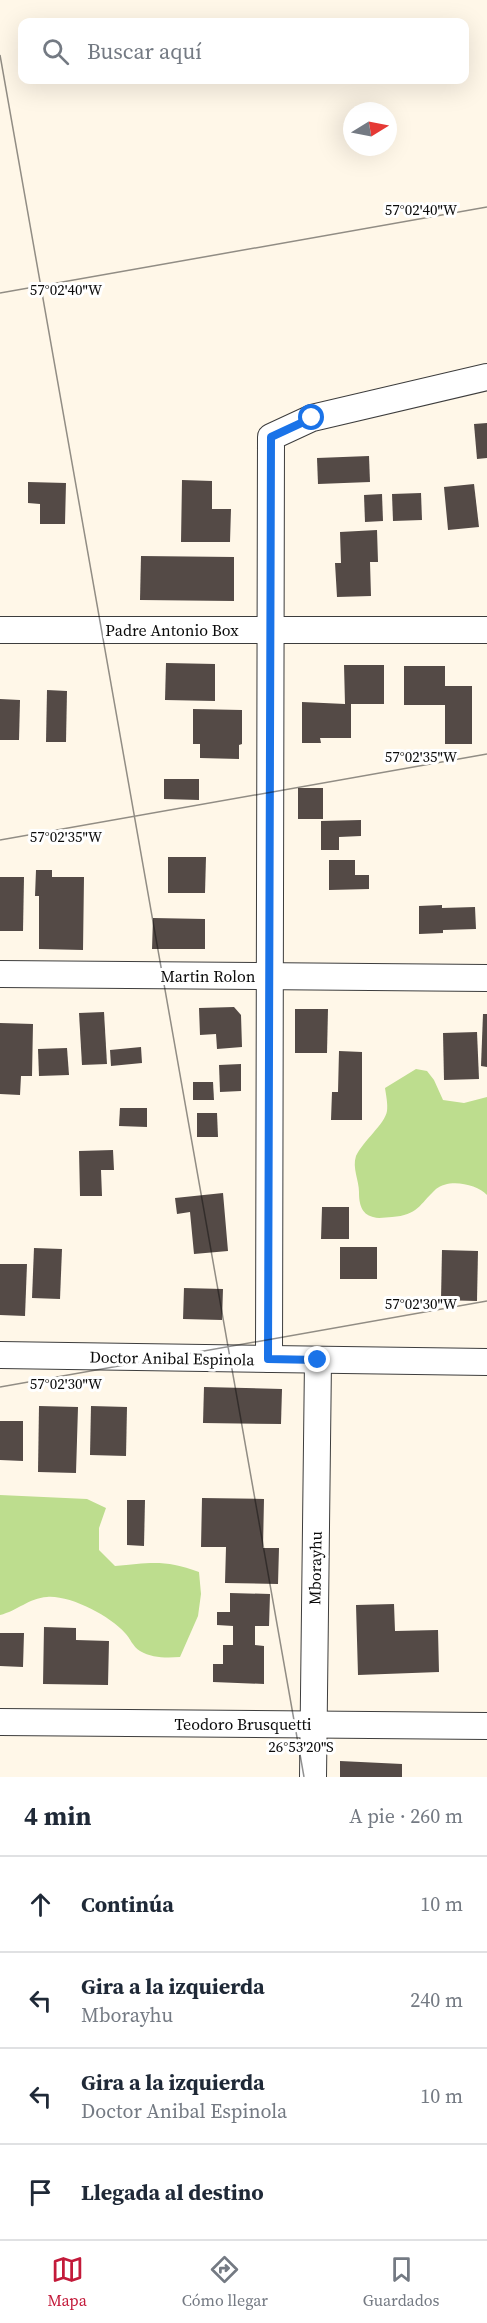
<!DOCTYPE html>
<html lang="es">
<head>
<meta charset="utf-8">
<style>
	body { margin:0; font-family:"Source Serif 4",serif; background:#f2f2f3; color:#1f2937 }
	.compass { position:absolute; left:343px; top:102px; width:54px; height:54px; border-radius:50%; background:#fff; box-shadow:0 6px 24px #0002; rotate:80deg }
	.stop { position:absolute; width:18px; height:18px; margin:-14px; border:4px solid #1a73e8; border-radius:50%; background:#fff }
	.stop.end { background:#1a73e8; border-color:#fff; box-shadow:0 2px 6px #0008 }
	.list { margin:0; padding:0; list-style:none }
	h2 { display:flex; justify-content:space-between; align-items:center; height:78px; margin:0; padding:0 24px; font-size:26px }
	h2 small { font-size:20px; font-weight:400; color:#747a83 }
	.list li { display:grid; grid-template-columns:39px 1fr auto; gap:18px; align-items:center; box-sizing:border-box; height:96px; padding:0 24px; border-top:2px solid #e0e1e3 }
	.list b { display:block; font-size:22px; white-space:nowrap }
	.list p { margin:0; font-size:20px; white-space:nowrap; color:#747a83 }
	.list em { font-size:20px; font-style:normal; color:#747a83 }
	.icon { flex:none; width:33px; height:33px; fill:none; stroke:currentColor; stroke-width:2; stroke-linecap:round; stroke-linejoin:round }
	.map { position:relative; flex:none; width:487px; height:1777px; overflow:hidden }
	.search { position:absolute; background:#fff; box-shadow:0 6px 24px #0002; left:18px; right:18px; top:18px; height:66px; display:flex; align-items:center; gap:15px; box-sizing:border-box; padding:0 21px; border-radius:12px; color:#747a83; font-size:22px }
	.sheet { height:462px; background:#fff }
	nav { display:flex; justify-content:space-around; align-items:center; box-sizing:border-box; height:84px; border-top:2px solid #e0e1e3; background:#fff; font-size:16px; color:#747a83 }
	nav a { display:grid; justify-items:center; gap:3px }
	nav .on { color:#c31a3a }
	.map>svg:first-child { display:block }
</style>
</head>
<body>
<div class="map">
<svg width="487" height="1777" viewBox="0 0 487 1777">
	<rect width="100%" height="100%" fill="#fff7e8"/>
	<g fill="#bddd8e">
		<path d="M416,1069L427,1071L434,1080L443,1100L464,1103L487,1097V1195C477,1184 449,1178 436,1189C419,1205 418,1215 392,1217C386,1217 379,1219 373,1217C361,1214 359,1203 359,1192C359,1180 352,1168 356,1156C363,1141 385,1124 387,1111C388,1104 386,1095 385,1088Z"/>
		<path d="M0,1495L87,1499L106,1508L99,1528V1550L115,1566C149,1563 165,1559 199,1572L201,1594L198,1616L180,1657C166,1658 152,1658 140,1651C133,1647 130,1638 125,1633C110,1616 70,1595 47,1597C29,1598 17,1611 0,1615Z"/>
	</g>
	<g fill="#544a46">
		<polygon points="487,423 487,458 477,459 474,424"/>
		<polygon points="369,456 370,482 318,484 317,458"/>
		<polygon points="182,480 212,481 212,509 231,509 230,542 181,542"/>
		<polygon points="28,482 66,483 65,524 40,524 40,504 28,503"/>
		<polygon points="474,484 479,527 448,530 444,487"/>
		<polygon points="421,493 422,520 393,521 392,494"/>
		<polygon points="382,494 383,521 365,522 364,495"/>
		<polygon points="377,530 378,562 370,562 371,596 337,597 335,563 341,563 340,532"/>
		<polygon points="141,556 234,557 234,601 140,600"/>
		<polygon points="166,663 215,664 215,701 165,700"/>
		<polygon points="344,665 384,665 384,704 351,704 351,738 320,738 321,743 302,743 302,702 345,704"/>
		<polygon points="404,666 445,666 445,686 472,686 472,744 445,744 445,705 404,705"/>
		<polygon points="47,690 67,691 66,742 46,742"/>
		<polygon points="0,699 20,700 19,740 0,740"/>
		<polygon points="193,709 242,710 242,744 239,745 239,759 200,758 200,744 193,744"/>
		<polygon points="164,779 199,779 199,800 164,799"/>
		<rect x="298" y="788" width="25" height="31"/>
		<polygon points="361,820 361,836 339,837 339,850 321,850 321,821"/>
		<polygon points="168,857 206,857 205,893 168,893"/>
		<polygon points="329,860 355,860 355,875 369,875 369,889 329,890"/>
		<polygon points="36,870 52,870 52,877 84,877 83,950 39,949 39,896 35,896"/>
		<polygon points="0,877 24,877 23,931 0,931"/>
		<polygon points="442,905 442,908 475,907 476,929 443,930 443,933 419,934 419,906"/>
		<polygon points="153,918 205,919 205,949 152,949"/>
		<polygon points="234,1007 241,1015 242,1047 217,1049 216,1034 200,1035 199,1008"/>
		<polygon points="295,1009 328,1009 327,1053 295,1053"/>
		<polygon points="104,1012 107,1064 82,1065 79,1013"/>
		<polygon points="483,1014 487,1014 487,1067 481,1066"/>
		<polygon points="0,1023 33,1024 32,1076 21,1076 20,1095 0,1094"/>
		<polygon points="477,1032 479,1079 444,1080 443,1033"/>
		<polygon points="141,1047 142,1063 111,1066 110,1050"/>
		<polygon points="67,1048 69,1075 39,1076 38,1049"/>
		<polygon points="339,1051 362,1052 362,1120 331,1120 332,1092 338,1092"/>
		<polygon points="241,1064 241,1091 220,1092 219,1065"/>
		<polygon points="193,1082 213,1082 214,1100 193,1100"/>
		<polygon points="120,1108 147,1108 147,1127 119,1126"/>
		<polygon points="197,1113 217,1113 218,1137 197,1137"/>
		<polygon points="113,1150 114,1170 101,1170 102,1196 80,1196 79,1151"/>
		<polygon points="223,1193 228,1251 194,1254 190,1212 177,1214 175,1198"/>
		<polygon points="322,1207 349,1207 349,1239 321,1239"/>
		<rect x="340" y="1247" width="37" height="32"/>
		<polygon points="34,1248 62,1249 60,1299 32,1298"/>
		<polygon points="442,1250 478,1251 477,1301 441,1300"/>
		<polygon points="0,1264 27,1264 25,1316 0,1315"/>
		<polygon points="184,1288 223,1289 222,1320 183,1319"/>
		<polygon points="204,1387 282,1389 281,1424 203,1423"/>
		<polygon points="39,1406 78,1407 76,1473 38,1472"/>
		<polygon points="91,1406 127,1407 126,1456 90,1455"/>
		<polygon points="0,1421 23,1421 23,1461 0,1460"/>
		<polygon points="202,1498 264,1499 263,1548 279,1548 278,1584 225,1583 226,1547 201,1547"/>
		<polygon points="127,1500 145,1500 144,1546 127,1545"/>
		<polygon points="230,1593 270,1594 269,1626 255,1626 255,1645 264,1646 264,1684 213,1682 213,1664 223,1664 223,1645 233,1645 233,1626 217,1625 217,1612 230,1612"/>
		<polygon points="394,1604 395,1631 438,1630 439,1672 358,1675 356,1605"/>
		<polygon points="44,1627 76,1628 76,1640 109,1641 108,1685 43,1684"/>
		<polygon points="0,1633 24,1633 23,1667 0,1666"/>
		<polygon points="340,1761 402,1764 402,1777 340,1777"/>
	</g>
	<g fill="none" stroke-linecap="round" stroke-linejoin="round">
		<defs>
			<g id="minor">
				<polyline points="0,630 487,630"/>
				<polyline points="0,974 487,978"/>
				<polyline points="0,1355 487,1362"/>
				<polyline points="269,1359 271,437 312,418 487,377"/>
				<polyline points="0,1722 487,1726"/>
				<polyline points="313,1777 318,1360"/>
			</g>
		</defs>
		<use href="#minor" stroke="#3d3d3d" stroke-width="28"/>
		<use href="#minor" stroke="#fff" stroke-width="26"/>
	</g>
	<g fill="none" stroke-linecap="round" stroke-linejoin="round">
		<polyline stroke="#1a73e8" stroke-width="8" points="312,418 271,437 268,1359 318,1360"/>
	</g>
	<path fill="none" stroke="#0a0a0a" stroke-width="1.5" stroke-opacity="0.45" d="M0,55L304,1777M0,293L487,207M0,840L487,754M0,1387L487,1301"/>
	<g text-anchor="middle" stroke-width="6" stroke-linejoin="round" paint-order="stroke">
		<g font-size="16" fill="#0a0a0a" stroke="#fff">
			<text x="172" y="636">Padre Antonio Box</text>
			<text x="208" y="982">Martin Rolon</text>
			<text transform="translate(172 1358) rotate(1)" y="6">Doctor Anibal Espinola</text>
			<text transform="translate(315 1568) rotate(-89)" y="6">Mborayhu</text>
			<text x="243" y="1730">Teodoro Brusquetti</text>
		</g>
	</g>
	<g font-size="15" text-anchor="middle" fill="#0a0a0a" stroke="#fff" stroke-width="6" stroke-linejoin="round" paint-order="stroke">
		<text x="421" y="215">57°02'40"W</text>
		<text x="66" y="295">57°02'40"W</text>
		<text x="421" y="762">57°02'35"W</text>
		<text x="66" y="842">57°02'35"W</text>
		<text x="421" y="1309">57°02'30"W</text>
		<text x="66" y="1389">57°02'30"W</text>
		<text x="301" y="1752">26°53'20"S</text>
	</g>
</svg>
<svg class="compass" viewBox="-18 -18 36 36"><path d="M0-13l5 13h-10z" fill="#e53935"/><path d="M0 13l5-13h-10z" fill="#747a83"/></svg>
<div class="stop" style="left:312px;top:418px"></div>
<div class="stop end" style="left:318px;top:1360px"></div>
<div class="search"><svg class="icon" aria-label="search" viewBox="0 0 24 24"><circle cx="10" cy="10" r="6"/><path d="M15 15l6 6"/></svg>Buscar aquí</div>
</div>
<section class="sheet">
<h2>4 min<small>A pie · 260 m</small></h2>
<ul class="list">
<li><svg class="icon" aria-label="ahead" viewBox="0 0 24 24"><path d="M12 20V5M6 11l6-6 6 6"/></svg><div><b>Continúa</b></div><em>10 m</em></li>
<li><svg class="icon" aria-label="left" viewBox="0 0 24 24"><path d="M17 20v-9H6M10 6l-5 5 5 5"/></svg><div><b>Gira a la izquierda</b><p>Mborayhu</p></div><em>240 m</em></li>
<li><svg class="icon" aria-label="left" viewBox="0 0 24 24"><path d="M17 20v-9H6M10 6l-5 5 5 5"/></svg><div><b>Gira a la izquierda</b><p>Doctor Anibal Espinola</p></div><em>10 m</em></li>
<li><svg class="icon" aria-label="arrive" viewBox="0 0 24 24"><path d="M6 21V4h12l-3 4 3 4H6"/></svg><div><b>Llegada al destino</b></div></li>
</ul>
</section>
<nav>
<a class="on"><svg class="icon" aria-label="map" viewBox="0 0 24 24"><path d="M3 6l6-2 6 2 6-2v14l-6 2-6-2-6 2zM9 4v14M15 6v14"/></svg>Mapa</a>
<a><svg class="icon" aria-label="directions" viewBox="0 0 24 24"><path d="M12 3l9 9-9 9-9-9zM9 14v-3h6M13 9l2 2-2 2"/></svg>Cómo llegar</a>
<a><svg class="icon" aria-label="saved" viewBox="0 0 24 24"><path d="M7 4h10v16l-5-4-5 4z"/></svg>Guardados</a>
</nav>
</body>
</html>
